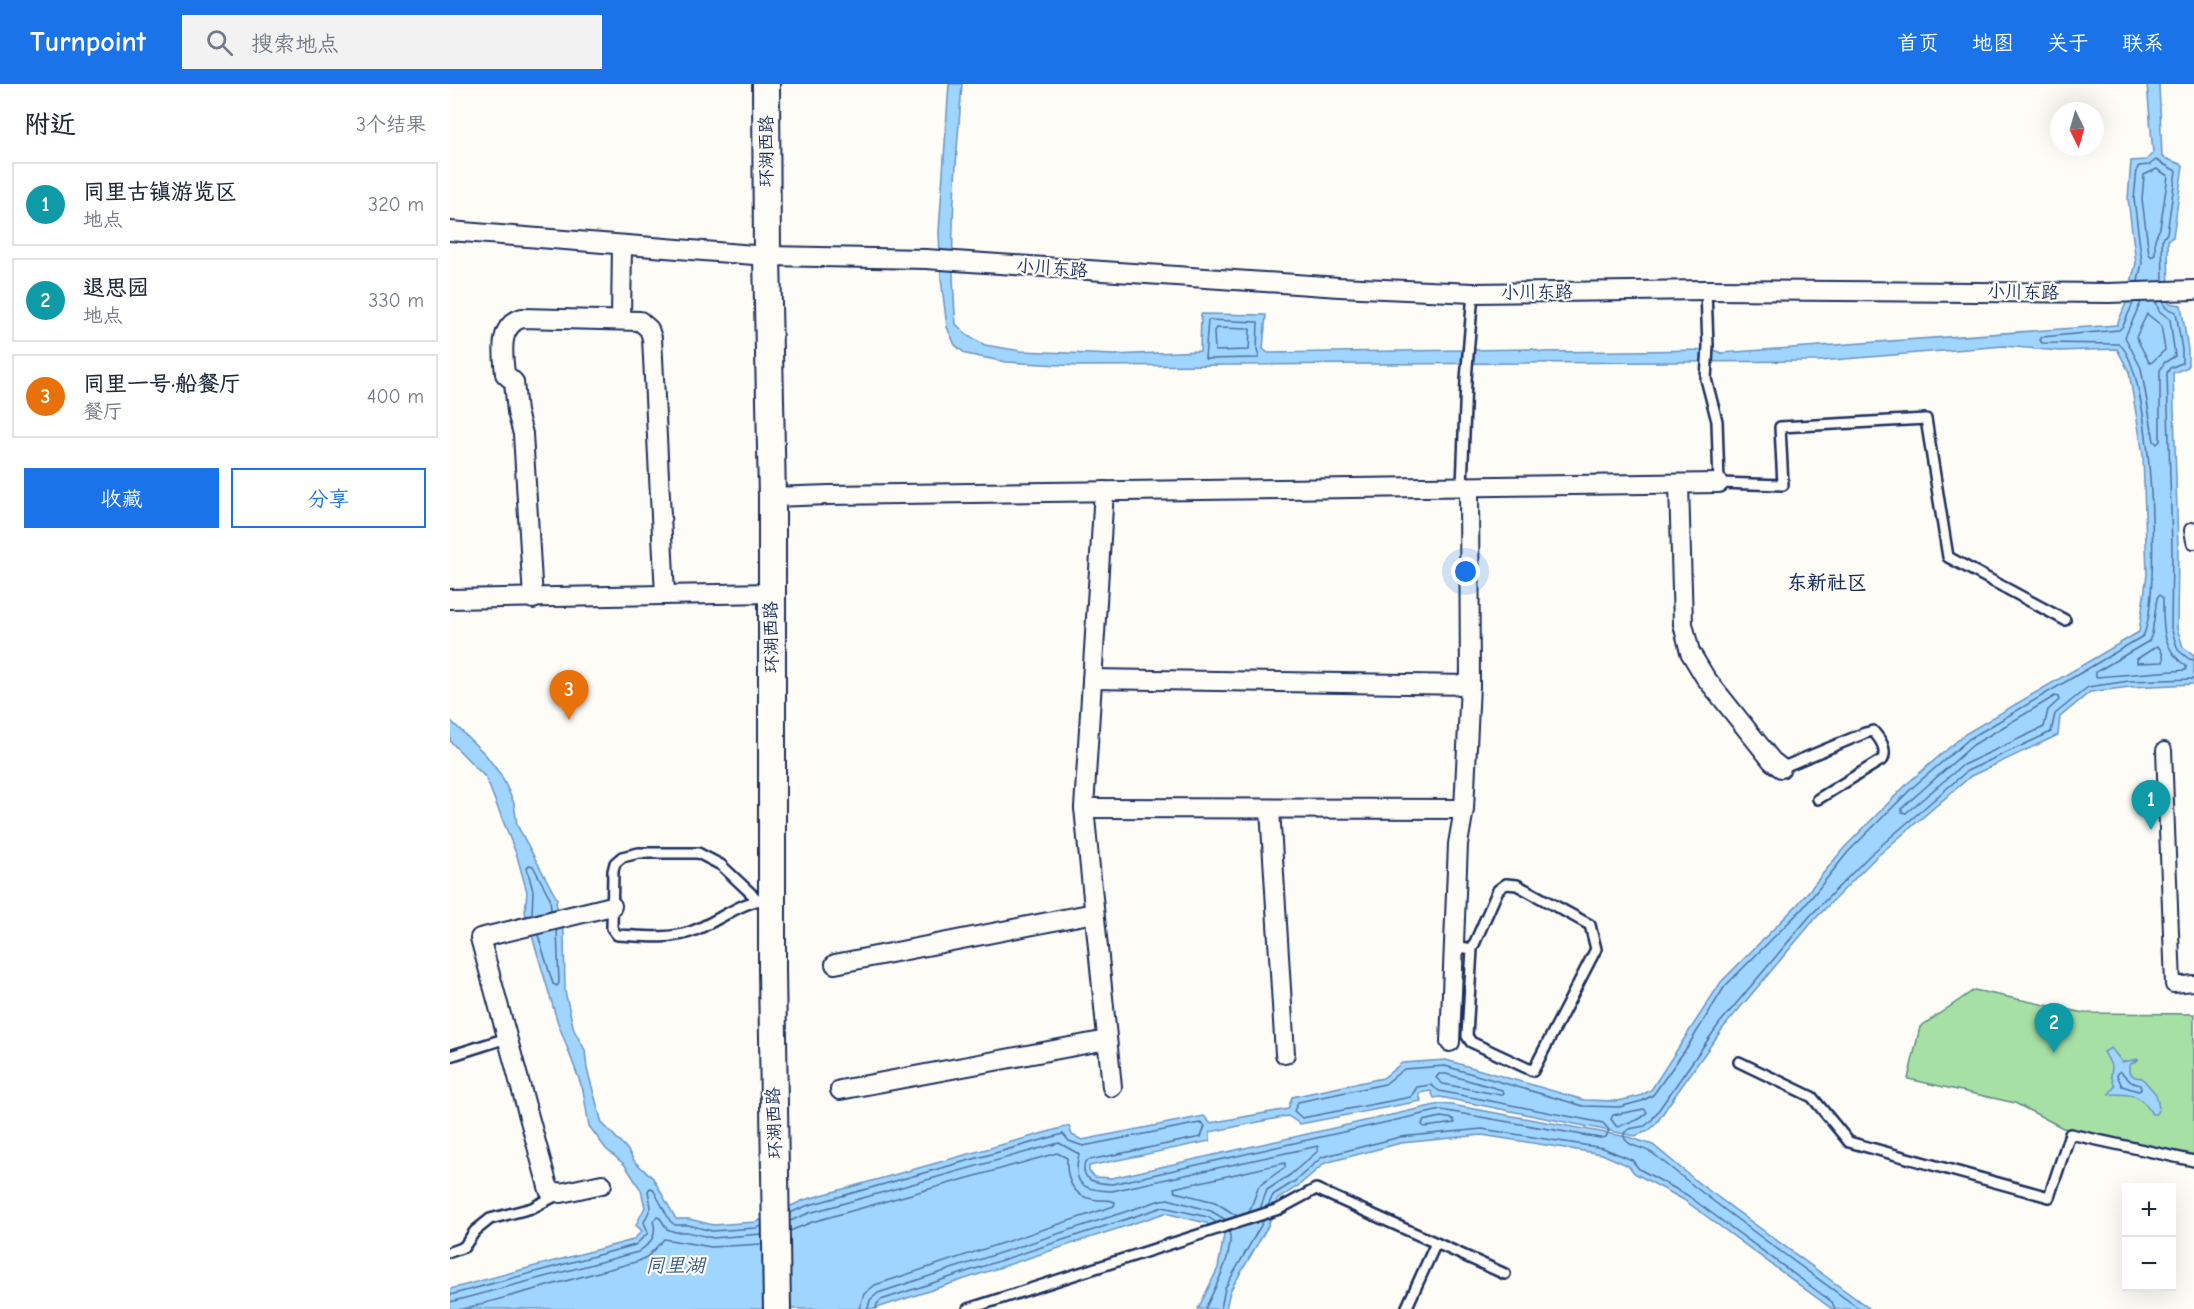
<!DOCTYPE html>
<html lang="zh">
<head>
<meta charset="utf-8">
<style>
	body { margin:0; font-family:"Comic Neue","LXGW WenKai TC",sans-serif; background:#f2f2f3; color:#1f2937 }
	.controls { position:absolute; right:18px; bottom:18px; display:grid; overflow:hidden; border-radius:0px; box-shadow:0 6px 24px #0002 }
	.controls button { width:54px; height:54px; display:grid; place-items:center; padding:0; border:0; border-bottom:2px solid #e0e1e3; background:#fff; color:#1f2937; font:30px sans-serif }
	.compass { position:absolute; left:1600px; top:18px; width:54px; height:54px; border-radius:50%; background:#fff; box-shadow:0 6px 24px #0002; rotate:175deg }
	.you { position:absolute; left:1016px; top:488px; width:21px; height:21px; margin:-15px; border:4px solid #fff; border-radius:50%; background:#1a73e8; box-shadow:0 0 0 9px #1a73e833 }
	.badge { display:grid; place-items:center; width:39px; height:39px; border-radius:50%; background:#1a73e8; color:#fff; font-size:20px; font-weight:700 }
	.pin { position:absolute; translate:-50% -50px; filter:drop-shadow(0 2px 3px #0008) }
	.pin::after { content:''; position:absolute; top:32px; width:21px; height:18px; background:inherit; clip-path:polygon(0 0,100% 0,50% 100%) }
	.list { margin:0; padding:0; list-style:none }
	h2 { display:flex; justify-content:space-between; align-items:center; height:78px; margin:0; padding:0 24px; font-size:26px }
	h2 small { font-size:20px; font-weight:400; color:#747a83 }
	.list li { display:grid; grid-template-columns:39px 1fr auto; gap:18px; align-items:center; box-sizing:border-box; height:84px; margin:0 12px 12px; padding:0 12px; border:2px solid #e0e1e3; border-radius:0px }
	.list b { display:block; font-size:22px; white-space:nowrap }
	.list p { margin:0; font-size:20px; white-space:nowrap; color:#747a83 }
	.list em { font-size:20px; font-style:normal; color:#747a83 }
	.actions { display:flex; gap:12px; padding:18px 24px }
	.actions a { flex:1; padding:14px 0; border:2px solid #1a73e8; border-radius:0px; text-align:center; font-size:21px; color:#1a73e8 }
	.actions .main { background:#1a73e8; color:#fff }
	.icon { flex:none; width:33px; height:33px; fill:none; stroke:currentColor; stroke-width:2; stroke-linecap:round; stroke-linejoin:round }
	.map { position:relative; flex:none; width:1744px; height:1225px; overflow:hidden }
	header { display:flex; align-items:center; gap:36px; box-sizing:border-box; height:84px; padding:0 30px; background:#1a73e8; color:#fff }
	header strong { font-size:28px }
	nav { display:flex; gap:33px; margin-inline-start:auto; font-size:21px }
	.search { width:420px; height:54px; background:#f2f2f3; display:flex; align-items:center; gap:15px; box-sizing:border-box; padding:0 21px; border-radius:0px; color:#747a83; font-size:22px }
	main { display:flex }
	aside { flex:1; background:#fff }
	.map>svg:first-child { display:block }
</style>
</head>
<body>
<header>
<strong>Turnpoint</strong>
<div class="search"><svg class="icon" aria-label="search" viewBox="0 0 24 24"><circle cx="10" cy="10" r="6"/><path d="M15 15l6 6"/></svg>搜索地点</div>
<nav><a>首页</a><a>地图</a><a>关于</a><a>联系</a></nav>
</header>
<main>
<aside>
<h2>附近<small>3个结果</small></h2>
<ul class="list">
<li><span class="badge" style="background:#0f9aa8">1</span><div><b>同里古镇游览区</b><p>地点</p></div><em>320 m</em></li>
<li><span class="badge" style="background:#0f9aa8">2</span><div><b>退思园</b><p>地点</p></div><em>330 m</em></li>
<li><span class="badge" style="background:#e8710a">3</span><div><b>同里一号·船餐厅</b><p>餐厅</p></div><em>400 m</em></li>
</ul>
<div class="actions"><a class="main">收藏</a><a>分享</a></div>
</aside>
<div class="map">
<svg width="1744" height="1225" viewBox="0 0 1744 1225">
	<rect width="100%" height="100%" fill="#fdfcf7"/>
	<filter id="ink" filterUnits="userSpaceOnUse"><feTurbulence type="fractalNoise" baseFrequency=".0167" numOctaves="2"/><feDisplacementMap in="SourceGraphic" scale="12" xChannelSelector="R" yChannelSelector="G"/><feConvolveMatrix kernelMatrix="1 2 1 2 8 2 1 2 1" color-interpolation-filters="sRGB"/></filter>
	<g filter="url(#ink)">
		<polygon fill="#a6e0a5" stroke="#608882" stroke-width="1.5" points="1524,906 1634,929 1744,930 1744,1072 1613,1044 1565,1019 1458,995 1470,943"/>
		<g fill="#9fd5fe" stroke="#6a93be" stroke-width="1.5">
			<path d="M499,0H512C506,81 498,158 506,240L518,252L535,261L571,267L664,271L750,267L751,230L816,231L813,265L818,269L1083,265L1091,268L1265,266L1271,269L1667,241L1676,219L1686,179L1678,115L1681,77L1696,76L1703,69L1697,0H1709L1712,73L1733,81L1723,153L1718,156L1719,219L1731,221L1738,266V283L1723,289L1728,463L1727,544L1733,563L1744,571V600L1680,603L1640,608L1610,633L1608,651L1521,692L1424,775L1364,836L1273,944L1219,1020L1206,1040L1198,1047L1185,1052L990,1013L984,1014L981,1007L969,1009L971,1017L850,1040L838,1032L760,1048V1057L639,1082V1087L645,1093L662,1094L990,1020L1002,1021L1178,1053L1203,1061L1250,1100L1420,1225H1382L1252,1129L1234,1116L1184,1089L1179,1082L1152,1070L1032,1051L951,1059L875,1079L848,1102L827,1116L818,1142L780,1207L776,1225H748L768,1184L774,1151L756,1139L715,1129L424,1225H0V1205L183,1156L192,1147L186,1141L195,1123L191,1106L175,1081L156,1065L139,1042L133,1006L107,936L75,828L77,808L67,772L36,694L0,657V636L35,670L51,691L64,719L67,741L107,815L106,819L114,848L115,907L124,946L135,966L137,985L152,1039L177,1065L185,1078L203,1094L226,1135H239L263,1141L306,1138L354,1116L619,1042L622,1051L632,1056L754,1032L760,1039L838,1025L842,1013L933,994L952,979L996,976L1134,1016L1168,1017L1190,1012L1201,1006L1271,898L1348,820L1394,764L1459,698L1515,650L1689,548L1697,490L1693,371L1679,288L1667,265L1609,267L1554,262L1370,277L629,282L556,278L516,270L505,261L497,243L491,194L489,148Z"/>
			<path d="M1661,964L1672,978L1689,975L1679,981V988L1685,993L1692,994L1706,1010L1709,1024L1706,1030H1702C1689,1008 1683,1011 1659,1010L1665,1002L1661,992L1662,983L1654,968Z"/>
		</g>
		<g fill="none" stroke-linecap="round" stroke-linejoin="round">
			<g stroke="#50719e" stroke-width="1.5">
				<polygon points="1707,85 1718,92 1710,144 1705,155 1705,170 1702,173 1699,170 1692,115 1694,91"/>
				<polyline points="1688,197 1692,179 1684,115 1687,85 1689,82 1699,81 1706,76 1726,87 1717,149 1712,156 1713,197"/>
				<polyline points="1691,218 1675,253 1691,284 1704,357 1707,360 1710,357 1710,286 1714,279 1725,272 1720,235 1709,227 1706,218"/>
				<polyline points="1713,218 1716,224 1726,228 1732,266 1732,279 1720,284 1717,289 1722,463 1721,544 1728,566 1739,575 1744,576"/>
				<polygon points="1697,230 1711,241 1715,266 1701,279 1699,278 1686,253"/>
				<polygon points="758,236 808,238 807,265 809,274 755,275"/>
				<polygon points="766,244 800,245 799,266 765,267 764,247"/>
				<path d="M1709,511L1713,514C1713,542 1711,564 1736,582V586L1646,593V588L1699,557L1702,550L1707,514Z"/>
				<path d="M1707,562C1711,564 1715,575 1713,578L1687,579V575Z"/>
				<polygon points="1605,612 1608,613 1609,616 1598,626 1594,643 1513,681 1456,729 1452,728 1452,724 1523,661"/>
				<polyline points="82,831 83,807 77,784 79,781 83,782 100,814 101,826"/>
				<polyline points="88,851 103,900 107,902 109,899 107,846"/>
				<polygon points="1670,987 1681,998 1690,1001 1691,1006 1688,1007 1672,1002 1667,991"/>
				<polygon points="989,990 996,990 1052,1006 1054,1009 1051,1011 993,1000 986,994"/>
				<path d="M1194,1025L1197,1028C1190,1039 1179,1036 1169,1043L1166,1042L1161,1035L1163,1031Z"/>
				<polygon points="991,1033 1003,1035 1005,1039 975,1043 972,1041 973,1037"/>
				<polyline points="818,1122 823,1111 845,1097 872,1073 950,1053 1032,1045 1153,1064 1182,1076 1189,1085 1237,1111 1382,1218 1385,1225"/>
				<path d="M340,1129L356,1122L613,1050L619,1057L633,1062L750,1039L755,1042L751,1053L639,1076L635,1078C629,1098 648,1099 662,1100L991,1026L1150,1054L1156,1053L1159,1046L1153,1039L989,1007L981,1001L967,1003L961,1013L852,1034L844,1027L848,1018L935,1000L954,985L995,982L1133,1022L1169,1023L1192,1017L1203,1011L1238,962L1275,902L1353,824L1398,768L1463,703L1519,655L1693,552C1712,516 1702,283 1669,260L1592,259L1590,256L1592,253L1669,246L1673,242L1683,219"/>
				<polyline points="787,1132 765,1118 725,1108 724,1104 835,1079 835,1083 809,1102 799,1128"/>
				<path d="M340,1137L359,1129L609,1059L629,1070C622,1101 632,1106 662,1107L868,1062V1067L840,1091L817,1106L810,1125"/>
				<path d="M340,1147L362,1138L607,1069L617,1074C616,1092 621,1112 642,1115C650,1117 658,1115 665,1118L664,1122L425,1201L414,1210L409,1225"/>
				<polyline points="0,1211 185,1161 198,1149 194,1138 201,1123 198,1107 200,1104 203,1105 220,1137 225,1141 238,1141 262,1147 306,1144 312,1142"/>
				<path d="M0,1218L188,1168C200,1160 208,1152 203,1137L207,1133L210,1134L217,1145L225,1148H237L263,1154L312,1150"/>
				<polyline points="13,1225 189,1177 198,1172 214,1155 261,1163 312,1160"/>
				<polyline points="418,1225 420,1216 428,1209 711,1116 718,1115 761,1127 776,1136"/>
				<polyline points="426,1225 427,1220 431,1216 713,1123 758,1133 767,1139"/>
				<path d="M755,1225C764,1206 785,1168 779,1147"/>
				<polyline points="771,1225 775,1204 814,1136"/>
				<path d="M1410,1225C1340,1175 1271,1125 1205,1071C1196,1063 1172,1063 1174,1049L1179,1045L1195,1042L1201,1037L1269,940L1360,832L1420,771L1517,687L1601,648L1605,630L1638,603L1679,597L1744,595"/>
			</g>
			<defs>
				<g id="service">
					<polyline points="1256,206 1258,262 1256,295 1267,337 1269,399 1333,401 1330,343 1476,335 1498,473 1615,536"/>
					<polyline points="1012,403 1016,296 1023,209"/>
					<path d="M1331,684L1415,649L1423,647C1430,655 1437,664 1433,675L1368,715"/>
					<path d="M307,815L271,781L248,769H189L172,773L165,779L163,787L162,844L167,851C191,852 217,856 240,848C267,839 292,815 321,815"/>
					<polyline points="1004,862 1022,865 1017,952 1021,958 1083,987 1146,865 1140,841 1067,801 1056,800 1048,806 1022,865"/>
					<polyline points="0,972 57,954"/>
					<polyline points="1289,978 1362,1013 1399,1058 1599,1113 1620,1050 1744,1077"/>
					<polyline points="0,1168 14,1163 25,1147 40,1135 82,1124 109,1110"/>
					<polyline points="518,1225 829,1125 866,1105 1055,1190"/>
					<polyline points="956,1225 986,1159"/>
				</g>
				<g id="pedestrian">
					<polyline points="1742,446 1744,457"/>
					<polyline points="1714,666 1723,901 1744,899"/>
				</g>
				<g id="minor">
					<polyline points="0,147 317,172 476,175 889,203 1023,209 1256,206 1659,209 1744,206"/>
					<polyline points="171,235 172,161"/>
					<polyline points="1229,400 1233,540 1240,568 1255,593 1322,677 1331,684"/>
					<polyline points="654,407 634,724 662,1003"/>
					<polyline points="322,413 379,411 1269,399"/>
					<polyline points="0,515 321,509"/>
					<path d="M83,515L73,350L67,328L64,298L55,290C53,269 48,242 72,234L190,237L199,245L202,254L215,511"/>
					<polyline points="642,595 1020,601"/>
					<polyline points="634,724 1014,725"/>
					<polyline points="820,725 835,970"/>
					<polyline points="385,880 644,829"/>
					<polyline points="1000,958 1008,760 1014,725 1020,601 1019,403"/>
					<polyline points="390,1006 657,956"/>
					<polyline points="152,1100 111,1109 99,1106 30,854 162,822"/>
				</g>
				<polyline id="secondary" points="316,0 317,172 322,413 322,886 327,1225"/>
			</defs>
			<use href="#service" stroke="#1b2f5e" stroke-width="14"/>
			<use href="#pedestrian" stroke="#1b2f5e" stroke-width="18"/>
			<use href="#minor" stroke="#1b2f5e" stroke-width="22"/>
			<use href="#secondary" stroke="#1b2f5e" stroke-width="30"/>
			<use href="#service" stroke="#fdfcf7" stroke-width="9"/>
			<use href="#pedestrian" stroke="#fdfcf7" stroke-width="14"/>
			<use href="#minor" stroke="#fdfcf7" stroke-width="18"/>
			<use href="#secondary" stroke="#fdfcf7" stroke-width="26"/>
		</g>
	</g>
	<g text-anchor="middle" stroke-width="4.5" stroke-linejoin="round" paint-order="stroke">
		<g font-size="18" fill="#1b2f5e" stroke="#fdfcf7">
			<text transform="translate(316 67) rotate(-90)" y="6">环湖西路</text>
			<text transform="translate(602 184) rotate(4)" y="6">小川东路</text>
			<text transform="translate(1087 208) rotate(-1)" y="6">小川东路</text>
			<text transform="translate(1573 208) rotate(1)" y="6">小川东路</text>
			<text transform="translate(321 553) rotate(-91)" y="6">环湖西路</text>
			<text transform="translate(324 1039) rotate(-92)" y="6">环湖西路</text>
		</g>
		<g font-size="20" font-weight="bold" fill="#1b2f5e" stroke="#fdfcf7">
			<text x="1377" y="505">东新社区</text>
		</g>
		<g font-size="20" font-style="italic" fill="#3c5886" stroke="#fdfcf7">
			<text x="225" y="1188">同里湖</text>
		</g>
	</g>
</svg>
<div class="controls">
<button>+</button>
<button>−</button>
</div>
<svg class="compass" viewBox="-18 -18 36 36"><path d="M0-13l5 13h-10z" fill="#e53935"/><path d="M0 13l5-13h-10z" fill="#747a83"/></svg>
<div class="you"></div>
<div class="pin badge" style="left:1701px;top:746px;background:#0f9aa8">1</div>
<div class="pin badge" style="left:1604px;top:969px;background:#0f9aa8">2</div>
<div class="pin badge" style="left:119px;top:636px;background:#e8710a">3</div>
</div>
</main>
</body>
</html>
